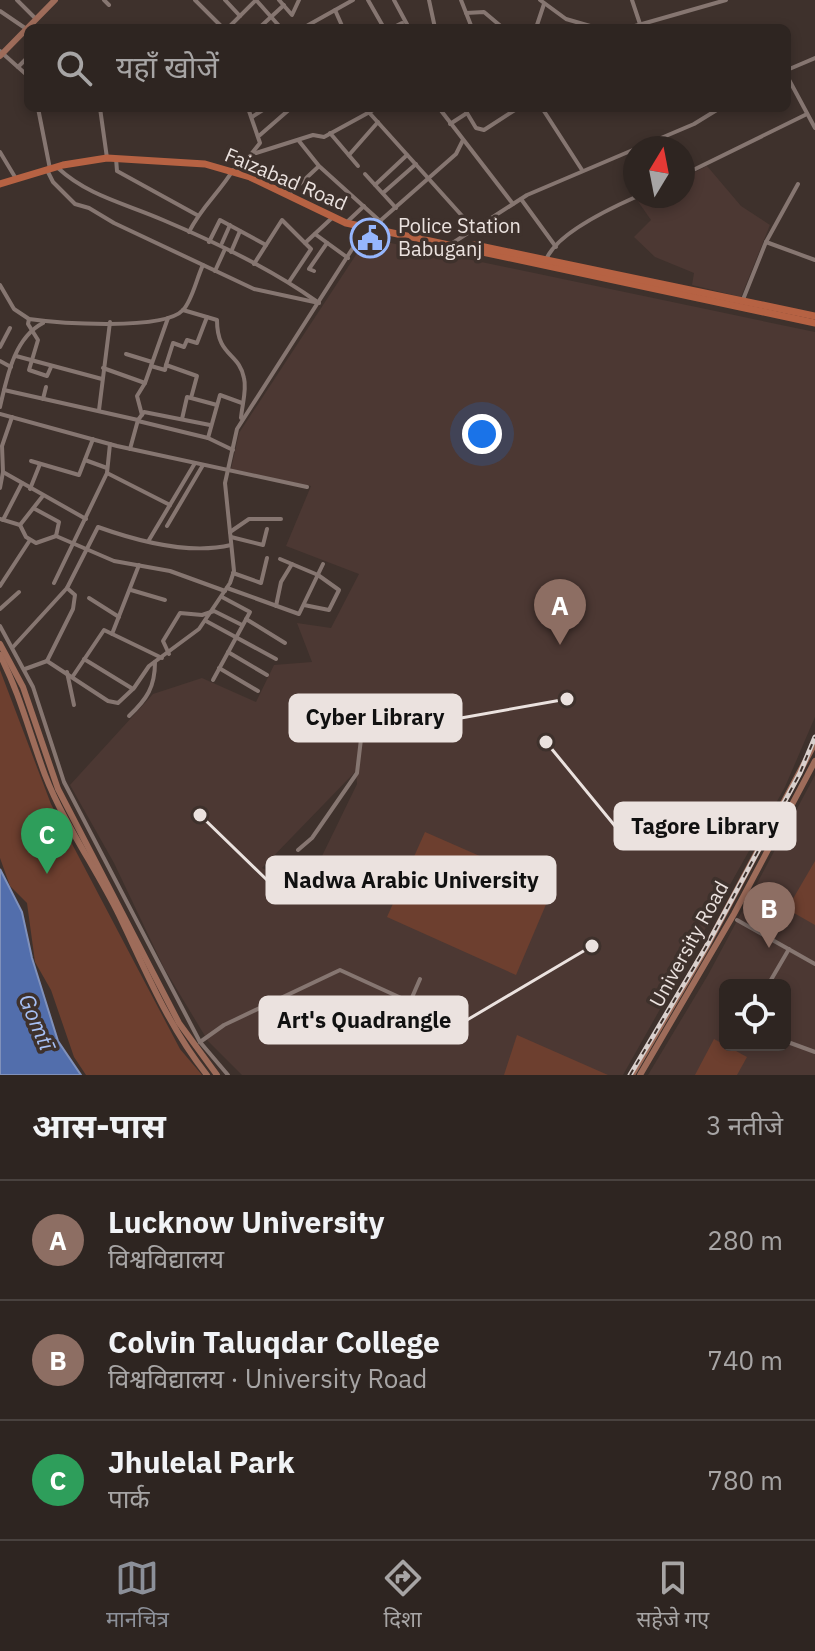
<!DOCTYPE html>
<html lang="hi">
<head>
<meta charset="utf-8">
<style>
	body { margin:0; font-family:"IBM Plex Sans","Noto Sans Devanagari",sans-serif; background:#362d2a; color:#f1f3f6 }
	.controls { position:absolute; right:24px; bottom:24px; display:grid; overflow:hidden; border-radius:12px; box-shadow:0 4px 12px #0003 }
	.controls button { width:72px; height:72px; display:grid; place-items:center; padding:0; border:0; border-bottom:2px solid #49423f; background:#2e2521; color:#f1f3f6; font:40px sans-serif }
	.compass { position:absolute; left:623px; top:136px; width:72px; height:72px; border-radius:50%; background:#2e2521; box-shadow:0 4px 12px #0003; rotate:10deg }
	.you { position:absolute; left:482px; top:434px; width:28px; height:28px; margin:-20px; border:6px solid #fff; border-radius:50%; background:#1a73e8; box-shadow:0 0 0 12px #1a73e833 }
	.badge { display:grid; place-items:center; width:52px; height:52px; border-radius:50%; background:#8c9099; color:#fff; font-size:26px; font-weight:700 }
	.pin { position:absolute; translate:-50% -66px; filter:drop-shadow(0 2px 4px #0008) }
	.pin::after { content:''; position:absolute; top:42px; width:28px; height:24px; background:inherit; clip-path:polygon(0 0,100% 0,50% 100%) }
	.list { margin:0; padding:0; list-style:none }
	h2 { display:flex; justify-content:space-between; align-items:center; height:104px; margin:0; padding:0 32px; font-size:34px }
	h2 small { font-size:26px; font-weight:400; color:#a7a5a5 }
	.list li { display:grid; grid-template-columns:52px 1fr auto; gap:24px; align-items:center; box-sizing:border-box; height:120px; padding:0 32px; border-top:2px solid #49423f }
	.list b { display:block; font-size:30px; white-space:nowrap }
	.list p { margin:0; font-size:26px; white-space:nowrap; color:#a7a5a5 }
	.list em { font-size:26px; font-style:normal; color:#a7a5a5 }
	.icon { flex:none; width:44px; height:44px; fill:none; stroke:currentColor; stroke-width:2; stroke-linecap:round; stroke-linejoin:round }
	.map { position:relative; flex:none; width:815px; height:1075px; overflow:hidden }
	.search { position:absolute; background:#2e2521; box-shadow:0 4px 12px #0003; left:24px; right:24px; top:24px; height:88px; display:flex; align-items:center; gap:20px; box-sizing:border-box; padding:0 28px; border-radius:12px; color:#a7a5a5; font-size:30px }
	.sheet { height:464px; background:#2e2521 }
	nav { display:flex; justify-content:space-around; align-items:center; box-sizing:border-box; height:112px; border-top:2px solid #49423f; background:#2e2521; font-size:22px; color:#a7a5a5 }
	nav a { display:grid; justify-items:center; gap:4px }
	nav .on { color:#8c9099 }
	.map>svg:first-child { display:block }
</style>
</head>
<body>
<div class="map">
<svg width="815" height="1075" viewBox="0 0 815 1075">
	<rect width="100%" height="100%" fill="#3e312c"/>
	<g fill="#4c3833" fill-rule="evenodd">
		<polygon points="707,166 741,206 770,225 741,297 692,285 694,273 655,257 634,237 651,220 637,200 646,196 683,196 683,178"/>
		<path d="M367,238L815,332V717L785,787L623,1075H242L208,1041L164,968L114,863L70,785L153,694L202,678L256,702L274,665L312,662L297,623L331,628L359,574L286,546L311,486L231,469L239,433ZM356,771L357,784L306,889L262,868Z"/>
		<path d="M815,775V1075H648L708,975ZM725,985H785V1045H725Z"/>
	</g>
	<g fill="#6d3f2f">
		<polygon points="0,670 51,804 180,1049 202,1075 86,1075 74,1057 51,990 35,962 27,903 10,886 0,858"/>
		<polygon points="425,832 553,888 516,975 387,917"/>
		<polygon points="815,861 815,925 787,909"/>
		<polygon points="517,1035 608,1075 504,1075"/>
		<polygon points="714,1039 747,1057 737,1075 695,1075"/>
	</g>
	<polygon fill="#526eac" stroke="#8091bb" stroke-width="2" points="0,869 22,912 32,958 58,1041 81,1075 0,1075"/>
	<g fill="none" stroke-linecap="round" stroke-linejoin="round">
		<g stroke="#867671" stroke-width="4">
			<polyline points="17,0 35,18"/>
			<polyline points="104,0 109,5"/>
			<polyline points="195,0 223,28"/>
			<polyline points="225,0 240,16"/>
			<polyline points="256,0 281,28"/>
			<polyline points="279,0 292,15 299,0"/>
			<polyline points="368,0 384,28"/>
			<polyline points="394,0 409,28"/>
			<polyline points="429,0 435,28"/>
			<polyline points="461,0 472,28"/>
			<polyline points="540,0 566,19 597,28"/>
			<polyline points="632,0 640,24"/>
			<polyline points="335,10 343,28"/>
			<polyline points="0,11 25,28"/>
			<polyline points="466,13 484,12 503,28"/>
			<polyline points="187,26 190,28"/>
			<polyline points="228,28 256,0"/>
			<polyline points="259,28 284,5"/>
			<polyline points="303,28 353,0"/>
			<polyline points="392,28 402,23"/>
			<polyline points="536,28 544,4"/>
			<polyline points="628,28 726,0"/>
			<polyline points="0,51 28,76"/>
			<polyline points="18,67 28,57"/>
			<polyline points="787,70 815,58"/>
			<polyline points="787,76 815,128"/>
			<polyline points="38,108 50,169"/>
			<polyline points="100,108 107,158"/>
			<polyline points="365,108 473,228"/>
			<polyline points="439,108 513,204"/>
			<polyline points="464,108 476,128 484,130 518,108"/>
			<polyline points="542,108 582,170"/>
			<polyline points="252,117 266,108"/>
			<polyline points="450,124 467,113"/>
			<polyline points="330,133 358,166"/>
			<polyline points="260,135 291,108"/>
			<polyline points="299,141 319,166 381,222"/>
			<polyline points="0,152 15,177"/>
			<polyline points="256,153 313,135 324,137 377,108"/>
			<polyline points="349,155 378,122"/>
			<polyline points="116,158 117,171 197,215"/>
			<path d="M58,168C88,196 127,204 163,220C215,242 270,268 316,301"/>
			<polyline points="47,170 53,182 75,204 89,208 114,223 254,289 319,303"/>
			<polyline points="237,172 260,143 248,108"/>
			<polyline points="365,174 396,208"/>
			<polyline points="683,175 807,114"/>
			<polyline points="375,185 407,155"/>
			<polyline points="383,193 416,164"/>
			<polyline points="288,195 318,167"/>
			<polyline points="521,199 556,247"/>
			<polyline points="348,221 364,206"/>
			<polyline points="372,228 456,154 463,140"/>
			<path d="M189,232C201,207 220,192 233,170"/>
			<polyline points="315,234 348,258"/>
			<polyline points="209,242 220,220 266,245"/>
			<polyline points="766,242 815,260"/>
			<polyline points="222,243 230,225"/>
			<polyline points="305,243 333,217"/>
			<polyline points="451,244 527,195 694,124 720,108"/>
			<polyline points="231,252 240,231"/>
			<path d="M546,260C556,233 613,207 638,196"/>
			<polyline points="254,264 282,220 311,249 289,282"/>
			<polyline points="215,271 225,249"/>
			<polyline points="314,271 309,269 327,243"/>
			<path d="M0,285L14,309L29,319C57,323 164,331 183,310C192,301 197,277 203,265"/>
			<polyline points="742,302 766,242 798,184"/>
			<path d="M183,310L217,320C217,357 239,352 244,378C247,390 242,405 241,418"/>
			<polyline points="29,319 28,324 38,340 29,370 47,376 51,367"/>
			<polyline points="0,347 10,328"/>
			<polyline points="126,354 152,362"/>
			<polyline points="16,356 102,379"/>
			<polyline points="0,361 11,367"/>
			<polyline points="166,365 173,343 184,347 187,340 197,343 207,317"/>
			<polyline points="151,366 165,370 166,365 197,376 191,398 217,405"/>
			<polyline points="103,368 145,383"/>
			<polyline points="4,390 138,420"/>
			<polyline points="43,399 46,387"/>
			<path d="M0,407C7,377 14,338 43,323"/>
			<polyline points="99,410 110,322"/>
			<polyline points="0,414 117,446 307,487"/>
			<polyline points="142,415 137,396 145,383 168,318"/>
			<polyline points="12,417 2,446 3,472 86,519"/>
			<polyline points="182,419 187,397 191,398"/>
			<polyline points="138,421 208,438 233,450"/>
			<polyline points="208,438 220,395 242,403"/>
			<polyline points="130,449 138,420 144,412 210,425"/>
			<polyline points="85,460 107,468"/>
			<polyline points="31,461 79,475 93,439"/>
			<polyline points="107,473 170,505"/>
			<polyline points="0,488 3,472"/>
			<polyline points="30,489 40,464"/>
			<polyline points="35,509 59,522 56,536"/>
			<polyline points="0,519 20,525 26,537 36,543 56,536 114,561 170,571 225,591"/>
			<polyline points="3,520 22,483"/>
			<polyline points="20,525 42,497"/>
			<polyline points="167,526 203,465"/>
			<polyline points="230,532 249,519 281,519"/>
			<polyline points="231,537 263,545 267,529"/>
			<polyline points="149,540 195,463"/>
			<polyline points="280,559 318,575 339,590 329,610 304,605"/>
			<polyline points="233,573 261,583 267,558"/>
			<polyline points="54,583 107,473 110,444"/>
			<polyline points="0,586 30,540"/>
			<polyline points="227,588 299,614 323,564"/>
			<polyline points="131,590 165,600"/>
			<polyline points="89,598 119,617"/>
			<polyline points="276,606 281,582 292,564"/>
			<polyline points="0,609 19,592"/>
			<polyline points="246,619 285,643"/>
			<polyline points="206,621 276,659"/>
			<polyline points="0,626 33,687 64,782 200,1042 228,1075"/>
			<polyline points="112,634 139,565"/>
			<polyline points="13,647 67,588"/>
			<polyline points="228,652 267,675"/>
			<polyline points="169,654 163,641 180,613 202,615 214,611 242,625"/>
			<polyline points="84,659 133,689"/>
			<path d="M47,661L73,609L75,595L67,588L98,527C137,541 189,555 231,545"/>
			<polyline points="219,668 258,691"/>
			<polyline points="25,669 47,661 108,701 118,703 134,688 149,666 199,629 230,583 234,571 225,483 237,429 365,229"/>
			<polyline points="67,672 74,705"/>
			<polyline points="73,676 104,630 162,658"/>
			<polyline points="213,680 250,612 222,597"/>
			<path d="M129,716C147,699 155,687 155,662"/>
			<polyline points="298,850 312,838 357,773 361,739 384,720"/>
			<polyline points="737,920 815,964"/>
			<polyline points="768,985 789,949"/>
			<polyline points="785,1041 815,1052"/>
			<polyline points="200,1042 224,1025 340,970 410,1002 420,979"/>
		</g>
		<g stroke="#9e6c5a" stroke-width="6">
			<polyline points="0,56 55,0"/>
			<polyline points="0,644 23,687 58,789 179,1023 217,1075"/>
			<path d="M0,655C20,694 30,735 45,775C64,824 96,868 119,915C146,971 168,1026 207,1075"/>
			<polyline points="632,1075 706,948 815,743"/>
			<polyline points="640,1075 734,914 815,761"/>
		</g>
		<g stroke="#b66243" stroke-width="7">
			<polyline points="0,184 63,165 107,158 205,164 250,177 346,223 815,323"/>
			<polyline points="465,247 475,245 815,316"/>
		</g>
		<defs>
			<polyline id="rail" points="630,1075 706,947 800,773 815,737"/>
		</defs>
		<use href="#rail" stroke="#d9d0cd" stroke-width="5"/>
		<use href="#rail" stroke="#3e312c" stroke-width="2" stroke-dasharray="6" stroke-linecap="butt"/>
	</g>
	<defs>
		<symbol id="civic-ring" viewBox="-11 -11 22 22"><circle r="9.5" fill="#3e312c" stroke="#96b6fd" stroke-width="1.5"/><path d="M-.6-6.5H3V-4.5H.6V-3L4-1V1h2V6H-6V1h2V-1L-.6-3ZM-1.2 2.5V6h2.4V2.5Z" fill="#96b6fd"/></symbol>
	</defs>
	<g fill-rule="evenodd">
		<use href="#civic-ring" x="348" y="216" width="44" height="44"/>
	</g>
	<g text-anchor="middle" stroke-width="7" stroke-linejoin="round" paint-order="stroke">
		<g font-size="20" fill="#ebe2df" stroke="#3e312c">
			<text transform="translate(286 179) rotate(23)" y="7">Faizabad Road</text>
			<text transform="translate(689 944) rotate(-61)" y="7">University Road</text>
		</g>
		<g font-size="20" fill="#ebe2df" stroke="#3e312c" text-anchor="start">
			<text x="398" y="233">Police Station<tspan x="398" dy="23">Babuganj</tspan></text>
		</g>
		<g font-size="22" font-style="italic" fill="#a7c0f5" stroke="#3e312c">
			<text transform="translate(37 1022) rotate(67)" y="8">Gomtī</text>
		</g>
	</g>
	<path fill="none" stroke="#ebe2df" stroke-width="3" d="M567 699L461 718M546 742L615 826M200 815L267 880M592 946L467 1020"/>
	<g fill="#ebe2df" stroke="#3e312c" stroke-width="3">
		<circle cx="567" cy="699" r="8"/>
		<circle cx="546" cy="742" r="8"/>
		<circle cx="200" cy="815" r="8"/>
		<circle cx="592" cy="946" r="8"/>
	</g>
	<g fill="#ebe2df" stroke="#ebe2df" stroke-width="3">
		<rect x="290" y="695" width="171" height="46" rx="8"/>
		<rect x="615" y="803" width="180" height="46" rx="8"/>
		<rect x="267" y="857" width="288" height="46" rx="8"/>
		<rect x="260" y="997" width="207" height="46" rx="8"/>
	</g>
	<g font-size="22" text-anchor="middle" font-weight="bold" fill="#111">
		<text x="375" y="725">Cyber Library</text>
		<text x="705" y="834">Tagore Library</text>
		<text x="411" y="888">Nadwa Arabic University</text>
		<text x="364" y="1028">Art's Quadrangle</text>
	</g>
</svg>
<div class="controls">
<button><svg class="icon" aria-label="locate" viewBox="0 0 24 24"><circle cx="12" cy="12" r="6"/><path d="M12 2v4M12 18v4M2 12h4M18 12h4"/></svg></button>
</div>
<svg class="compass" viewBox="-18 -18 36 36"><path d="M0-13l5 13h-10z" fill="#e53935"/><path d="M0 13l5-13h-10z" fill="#a7a5a5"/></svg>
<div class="you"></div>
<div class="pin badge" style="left:560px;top:645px;background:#8d6e63">A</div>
<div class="pin badge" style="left:769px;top:948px;background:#8d6e63">B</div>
<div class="pin badge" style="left:47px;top:874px;background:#2e9e5b">C</div>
<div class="search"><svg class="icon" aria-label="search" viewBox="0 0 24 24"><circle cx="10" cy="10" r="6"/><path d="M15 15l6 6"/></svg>यहाँ खोजें</div>
</div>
<section class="sheet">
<h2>आस-पास<small>3 नतीजे</small></h2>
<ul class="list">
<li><span class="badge" style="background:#8d6e63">A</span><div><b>Lucknow University</b><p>विश्वविद्यालय</p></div><em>280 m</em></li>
<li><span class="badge" style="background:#8d6e63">B</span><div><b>Colvin Taluqdar College</b><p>विश्वविद्यालय · University Road</p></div><em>740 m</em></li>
<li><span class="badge" style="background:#2e9e5b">C</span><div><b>Jhulelal Park</b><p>पार्क</p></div><em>780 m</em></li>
</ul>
</section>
<nav>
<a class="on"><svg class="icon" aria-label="map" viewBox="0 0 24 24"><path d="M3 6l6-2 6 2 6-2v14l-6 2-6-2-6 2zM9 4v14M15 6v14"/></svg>मानचित्र</a>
<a><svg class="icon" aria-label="directions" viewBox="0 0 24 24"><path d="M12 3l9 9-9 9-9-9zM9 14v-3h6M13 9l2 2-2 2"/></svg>दिशा</a>
<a><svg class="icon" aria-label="saved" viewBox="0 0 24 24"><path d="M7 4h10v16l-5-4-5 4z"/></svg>सहेजे गए</a>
</nav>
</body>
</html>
